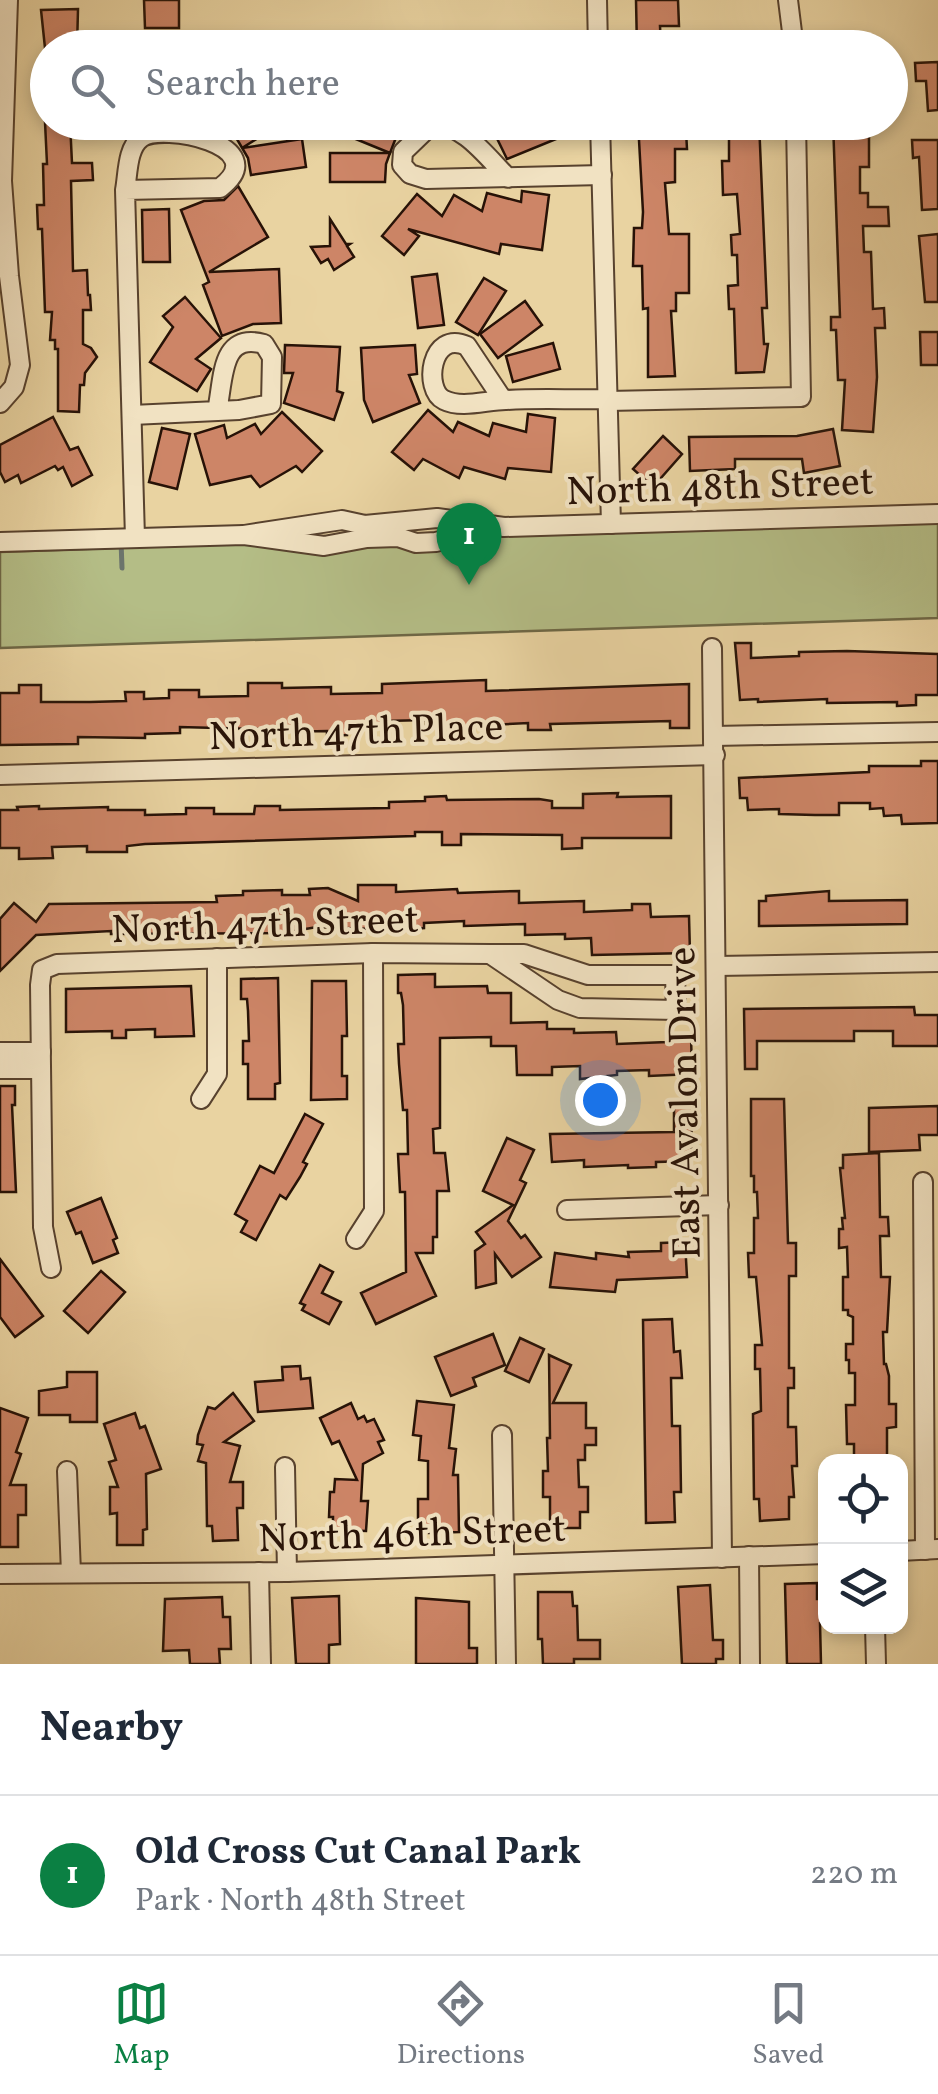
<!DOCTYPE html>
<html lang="en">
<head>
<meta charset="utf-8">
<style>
	body { margin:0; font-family:Vollkorn,serif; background:#f6f6f7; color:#1f2937 }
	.controls { position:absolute; right:30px; bottom:30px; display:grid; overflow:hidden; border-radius:20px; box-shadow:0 5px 15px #0003 }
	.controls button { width:90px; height:90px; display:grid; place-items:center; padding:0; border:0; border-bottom:2px solid #e0e1e3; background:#fff; color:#1f2937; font:50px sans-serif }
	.you { position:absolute; left:600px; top:1100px; width:35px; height:35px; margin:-25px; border:8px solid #fff; border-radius:50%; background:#1a73e8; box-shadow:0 0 0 15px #1a73e833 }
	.badge { display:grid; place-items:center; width:65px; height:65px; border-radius:50%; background:#0b8043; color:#fff; font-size:32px; font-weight:700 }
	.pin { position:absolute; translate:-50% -82px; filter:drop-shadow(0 2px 5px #0008) }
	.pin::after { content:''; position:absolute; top:52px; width:35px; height:30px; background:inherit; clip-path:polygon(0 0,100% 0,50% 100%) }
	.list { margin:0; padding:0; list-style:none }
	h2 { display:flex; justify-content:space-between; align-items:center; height:130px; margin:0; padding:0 40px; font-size:42px }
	h2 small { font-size:32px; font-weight:400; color:#747a83 }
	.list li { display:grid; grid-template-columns:65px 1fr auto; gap:30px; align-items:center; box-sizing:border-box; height:160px; padding:0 40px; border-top:2px solid #e0e1e3 }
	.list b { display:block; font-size:38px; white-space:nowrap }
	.list p { margin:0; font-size:32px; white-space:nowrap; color:#747a83 }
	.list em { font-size:32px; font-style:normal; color:#747a83 }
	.icon { flex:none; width:55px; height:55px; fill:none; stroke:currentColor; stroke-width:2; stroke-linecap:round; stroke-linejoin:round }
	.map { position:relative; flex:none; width:938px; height:1664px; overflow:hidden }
	.search { position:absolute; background:#fff; box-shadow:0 5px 15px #0003; left:30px; right:30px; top:30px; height:110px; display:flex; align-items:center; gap:25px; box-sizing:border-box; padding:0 35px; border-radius:55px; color:#747a83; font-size:38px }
	.sheet { height:290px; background:#fff }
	nav { display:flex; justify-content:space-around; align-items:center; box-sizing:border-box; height:140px; border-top:2px solid #e0e1e3; background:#fff; font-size:28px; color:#747a83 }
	nav a { display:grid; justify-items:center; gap:5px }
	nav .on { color:#0b8043 }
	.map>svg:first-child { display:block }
</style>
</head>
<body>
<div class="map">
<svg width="938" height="1664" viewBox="0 0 938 1664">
	<rect width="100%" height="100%" fill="#e9d3a1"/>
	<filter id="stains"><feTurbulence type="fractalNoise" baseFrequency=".002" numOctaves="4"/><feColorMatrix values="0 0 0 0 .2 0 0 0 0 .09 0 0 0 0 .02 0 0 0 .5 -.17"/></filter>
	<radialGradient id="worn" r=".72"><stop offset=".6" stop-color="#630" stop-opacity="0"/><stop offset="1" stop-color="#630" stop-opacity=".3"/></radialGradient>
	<polygon fill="#b4bd86" stroke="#6e6846" stroke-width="2.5" points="938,519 938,618 0,648 0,552"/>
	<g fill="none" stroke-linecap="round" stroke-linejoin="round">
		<polyline stroke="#6c746c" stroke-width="5" points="121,541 122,568"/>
	</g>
	<g fill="#cd8567" stroke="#271207" stroke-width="2.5">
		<polygon points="144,0 179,0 179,28 145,28"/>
		<polygon points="636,0 678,0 679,26 660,26 661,48 637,48"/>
		<polygon points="78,9 77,48 45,48 41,10"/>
		<polygon points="938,62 938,110 928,111 926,81 916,81 915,63"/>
		<polygon points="45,122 70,122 72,163 92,163 93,180 71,181 73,271 87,270 88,295 90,295 91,310 83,310 83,344 91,348 97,357 85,373 84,385 80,385 79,412 58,411 58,349 55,349 55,340 50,340 52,312 45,312 42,229 38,229 37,205 44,205 43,164 47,164"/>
		<polygon points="227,122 284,122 242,148 302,139 306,167 251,175 248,158"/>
		<polygon points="345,122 402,122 390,153 341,133"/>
		<polygon points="489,122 549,122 556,139 507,159"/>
		<polygon points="638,122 667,122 667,132 686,131 687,149 675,149 675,182 665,183 669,234 689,234 689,293 676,293 676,311 671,311 675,376 648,377 648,308 643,309 642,266 633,266 634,228 642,228 643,212"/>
		<polygon points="729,122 759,122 767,308 762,308 764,344 768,344 764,372 736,373 734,309 729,309 728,286 738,285 737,255 732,255 731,235 740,234 737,194 723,195 722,161 729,161"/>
		<polygon points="833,122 859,122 860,136 869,135 869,167 860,167 860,193 868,193 868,207 888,207 889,226 863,226 864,252 871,252 873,309 884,308 885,328 875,328 877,377 873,432 842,430 845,380 838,380 836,330 831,330 831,317 840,317"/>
		<polygon points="912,140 938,140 938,209 922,210 919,157 913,158"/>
		<polygon points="330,153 390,153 386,164 385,182 330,182"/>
		<polygon points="238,186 268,237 209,272 279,269 281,323 253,324 222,336 203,285 209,282 181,210 204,201 224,200"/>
		<polygon points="522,191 549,195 542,250 501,244 499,254 408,229 419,236 404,255 382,236 417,194 442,216 454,195 482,211 487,193 521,202"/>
		<polygon points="169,209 170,262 143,262 142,210"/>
		<polygon points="330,219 346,244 350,244 347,246 354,257 334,270 328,259 321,263 311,247 330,246"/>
		<polygon points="938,234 938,302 925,302 919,236"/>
		<polygon points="437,274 444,325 418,328 412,277"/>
		<polygon points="484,278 506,291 478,335 456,322"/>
		<polygon points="185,297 221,338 196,359 211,369 197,391 150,362 173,327 163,316"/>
		<polygon points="525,301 542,325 498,358 480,334"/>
		<polygon points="920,332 938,332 938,365 921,365"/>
		<polygon points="553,343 560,369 513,382 506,356"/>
		<polygon points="285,345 340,347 337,391 343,393 334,420 284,403 293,373 284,373"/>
		<polygon points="415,345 417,374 409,375 420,403 373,422 364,400 361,348"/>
		<polygon points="428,410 453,432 458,422 489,436 493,423 526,432 528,414 555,418 551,472 508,468 505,479 464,467 459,478 423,459 414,470 392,452"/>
		<polygon points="282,412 322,451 302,472 296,466 260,487 251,476 210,485 195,434 224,425 227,438 255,424 261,434"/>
		<polygon points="53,417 70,450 78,447 92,475 72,486 63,467 58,470 55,466 21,483 18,475 5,482 0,472 0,445"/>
		<polygon points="162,428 190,434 177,489 149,482"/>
		<polygon points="833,429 840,466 804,473 802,459 735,459 735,469 690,471 689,437 797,436"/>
		<polygon points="663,436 682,454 653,487 633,469"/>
		<polygon points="735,643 751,643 751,658 799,656 799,652 847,651 938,654 938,695 916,695 916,705 897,706 897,702 827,703 827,699 758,702 758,699 740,700"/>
		<polygon points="486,680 486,691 689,684 689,728 670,728 670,721 550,724 551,730 528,730 528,723 426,728 426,720 385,721 385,727 347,728 347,735 327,736 327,731 283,732 283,736 259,737 259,729 180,727 180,733 145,734 145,738 78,737 78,744 0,745 0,693 19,693 19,685 41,685 41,702 90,702 126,701 125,692 144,692 144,699 169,698 169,690 199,690 199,697 248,696 248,683 282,683 282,688 331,687 331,694 382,693 382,684"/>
		<polygon points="921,761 938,761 938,823 902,824 901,815 884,816 883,808 870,809 870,803 839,803 839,815 815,815 779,814 779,809 748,810 747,798 740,798 739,778 869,772 869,766 921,766"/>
		<polygon points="618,793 617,797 671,796 671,838 582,838 582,848 562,849 562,835 461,834 461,845 442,845 442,832 415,832 415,836 145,844 127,846 127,852 87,852 87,846 52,847 53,858 19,859 19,848 0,848 0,810 18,810 17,807 39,806 39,809 108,807 108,810 145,810 145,815 186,814 186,808 214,808 214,814 254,814 255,806 280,806 280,810 389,808 389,802 425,801 425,797 446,796 447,800 539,799 552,801 552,808 583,808 583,794"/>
		<polygon points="358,885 396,885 396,892 457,889 458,893 519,891 519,903 584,901 584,912 632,910 632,904 650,904 651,917 689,916 690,953 592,955 591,938 565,939 565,934 525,935 525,924 464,926 464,921 424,923 424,928 400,930 317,927 282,933 111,934 111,931 36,935 0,971 0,919 14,903 36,922 49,904 217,902 216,896 243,895 243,891 282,890 282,895 310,895 309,889 328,888 358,901"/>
		<polygon points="829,891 829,901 907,900 907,924 759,926 759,901 766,901 766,896"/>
		<polygon points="435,974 435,987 487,986 488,993 511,993 511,1023 547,1022 547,1029 574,1029 574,1033 616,1032 617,1044 667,1042 667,1038 691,1036 692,1074 649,1076 649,1070 617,1071 617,1075 580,1079 580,1066 552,1067 552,1075 517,1075 516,1046 491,1046 491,1037 440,1038 440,1128 433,1129 434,1153 445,1153 449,1191 437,1191 437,1237 433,1237 433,1253 416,1253 436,1296 376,1324 361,1293 406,1272 405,1192 400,1192 398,1154 408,1154 407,1110 403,1110 399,1064 398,1044 404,1044 403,1005 401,993 398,993 398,975"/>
		<polygon points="278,978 280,1083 275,1084 275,1099 248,1099 248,1064 243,1064 243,1041 249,1041 248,1011 247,999 241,999 241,979"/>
		<polygon points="312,981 346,981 347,1036 342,1036 342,1076 347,1076 347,1099 311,1100"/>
		<polygon points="191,986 194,1036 155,1037 155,1029 126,1030 126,1038 112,1038 112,1031 66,1032 66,989"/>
		<polygon points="914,1007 915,1015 938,1015 938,1046 893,1046 893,1031 854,1031 854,1041 757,1041 757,1069 745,1069 744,1009"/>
		<polygon points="0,1086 15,1086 15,1105 12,1105 16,1192 0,1192"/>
		<polygon points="751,1099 784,1099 788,1243 796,1243 796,1276 789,1276 789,1368 794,1368 794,1388 788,1388 788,1427 796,1427 797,1466 792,1466 794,1497 789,1497 789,1519 760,1521 759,1499 754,1499 753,1414 761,1411 760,1369 755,1369 755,1345 762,1345 756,1277 749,1277 748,1253 754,1253 754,1218 758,1218 757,1192 754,1192 754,1176 751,1176"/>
		<polygon points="674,1106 692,1106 691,1161 656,1162 656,1167 628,1168 628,1165 584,1167 584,1160 552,1162 550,1134 674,1132"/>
		<polygon points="938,1106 938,1135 919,1135 920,1150 869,1152 869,1108"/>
		<polygon points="305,1114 323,1124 303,1162 307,1164 300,1177 286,1199 280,1195 256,1240 241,1232 247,1221 235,1214 260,1166 274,1173"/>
		<polygon points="507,1138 534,1150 520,1180 526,1183 508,1221 521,1238 525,1235 541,1257 512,1277 495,1254 496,1283 476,1288 475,1251 485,1244 476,1232 513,1205 483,1191"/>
		<polygon points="879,1153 880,1217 888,1217 889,1236 880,1236 881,1277 890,1277 887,1332 883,1332 884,1364 886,1364 889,1376 889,1404 896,1404 896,1427 887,1428 887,1460 854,1461 854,1444 847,1444 846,1405 855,1405 855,1373 849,1373 849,1360 846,1360 846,1344 853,1344 853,1317 848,1315 848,1310 843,1310 843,1277 848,1277 847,1247 839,1248 839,1229 843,1229 842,1218 845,1218 840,1168 843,1168 843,1155"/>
		<polygon points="101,1198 117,1238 113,1240 118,1253 93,1263 81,1232 76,1234 67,1212"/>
		<polygon points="685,1242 687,1277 617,1280 615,1292 550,1287 555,1253 596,1259 596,1253 629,1257 628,1252 661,1251 661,1243"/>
		<polygon points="0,1259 43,1316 15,1337 0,1317"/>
		<polygon points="320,1265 333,1272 322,1293 341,1302 329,1324 302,1310 305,1305 300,1303"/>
		<polygon points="101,1271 125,1292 88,1333 64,1311"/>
		<polygon points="672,1319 674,1352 680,1351 682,1378 671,1378 672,1426 680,1426 681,1492 674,1492 675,1522 646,1523 643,1320"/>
		<polygon points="493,1334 505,1365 473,1378 476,1386 451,1396 435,1357"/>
		<polygon points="520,1338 544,1349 529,1382 505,1371"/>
		<polygon points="549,1355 571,1365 553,1403 586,1403 586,1428 596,1428 596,1445 585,1445 585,1460 578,1460 579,1487 588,1487 588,1512 580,1512 580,1528 550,1528 550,1497 543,1497 543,1471 548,1471 547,1438 550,1438"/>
		<polygon points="300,1366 301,1379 310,1378 313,1408 258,1412 255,1382 283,1380 282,1367"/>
		<polygon points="67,1372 97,1372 97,1422 70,1422 70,1415 39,1415 39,1391 67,1387"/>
		<polygon points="233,1393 254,1421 224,1442 240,1446 230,1482 243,1482 243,1508 237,1508 238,1540 213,1541 212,1526 207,1526 206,1463 198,1461 203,1445 197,1444 198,1435 208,1407 215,1409"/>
		<polygon points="417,1401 454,1405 449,1448 456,1449 453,1475 458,1475 459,1532 429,1533 429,1527 418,1527 418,1499 428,1499 428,1461 419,1460 421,1436 413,1435"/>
		<polygon points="351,1403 358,1419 364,1416 367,1422 374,1419 384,1440 378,1442 383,1453 363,1464 361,1501 368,1501 366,1531 333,1530 333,1517 329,1517 330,1492 334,1492 335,1479 357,1480 339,1441 332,1444 320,1418"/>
		<polygon points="0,1408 28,1418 16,1452 21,1454 10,1485 26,1485 26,1515 18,1515 18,1547 0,1547"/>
		<polygon points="135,1413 140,1428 145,1426 161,1469 146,1474 147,1529 143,1530 143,1545 117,1545 117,1513 110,1514 110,1487 118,1487 109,1462 116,1460 104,1424"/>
		<polygon points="817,1583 817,1599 824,1599 826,1623 820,1623 821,1664 787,1664 785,1584"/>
		<polygon points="710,1585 713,1640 723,1640 723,1659 716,1659 716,1664 682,1664 678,1587"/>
		<polygon points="538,1592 572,1592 573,1606 577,1606 578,1640 600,1640 600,1659 574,1659 574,1664 543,1664 542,1639 538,1639"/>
		<polygon points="339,1596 340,1644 329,1645 329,1664 296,1664 292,1598"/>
		<polygon points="222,1597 223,1617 230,1617 231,1649 219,1649 220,1664 190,1664 189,1650 163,1651 165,1599"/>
		<polygon points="416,1598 469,1602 469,1648 477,1648 477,1664 416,1664"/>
	</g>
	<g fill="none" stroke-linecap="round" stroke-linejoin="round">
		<defs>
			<g id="minor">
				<polyline points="597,0 598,48"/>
				<polyline points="788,0 794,48"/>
				<polyline points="600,122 611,524"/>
				<path d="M508,178C487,157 463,123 432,124L403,152L402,165L410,174L426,179L602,175"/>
				<path d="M125,190L220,188C276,145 161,122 141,138C127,148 128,174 125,190L135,538"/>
				<path d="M503,400L467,346C430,329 423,390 444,400C462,409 487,400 506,400C540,398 574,400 608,399"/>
				<polyline points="608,401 801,397 796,122"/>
				<polyline points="0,403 14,387 20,365 9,276 2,181 8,0"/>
				<path d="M132,415L239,410L271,404L272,357L264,344C220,332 224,378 217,411"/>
				<polyline points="244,535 342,520 365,525 437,518 504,527 938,514"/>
				<polyline points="0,542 244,535 324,546 367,538 398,537 416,543 436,542 461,535 490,533"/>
				<polyline points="712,648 722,1558"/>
				<polyline points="714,736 938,732"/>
				<polyline points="0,775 715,755"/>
				<polyline points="717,966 938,962"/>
				<polyline points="0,1052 41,1052"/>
				<polyline points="0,1069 41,1069"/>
				<polyline points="201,1099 217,1074 217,958"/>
				<polyline points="923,1182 925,1550"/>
				<polyline points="567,1210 719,1205"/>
				<polyline points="356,1239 374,1211 373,953"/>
				<polyline points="51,1268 43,1227 40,985 42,970 57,964 373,953 490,954 524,954 588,975 675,975 676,1010 580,1008 558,1000 490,954"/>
				<polyline points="502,1435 506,1664"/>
				<polyline points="285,1467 287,1572"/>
				<polyline points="67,1471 71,1573"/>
				<polyline points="900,1551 938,1549"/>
				<polyline points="749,1556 750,1664"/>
				<polyline points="259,1572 261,1664"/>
				<polyline points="0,1574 287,1572 826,1554"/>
				<polyline points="875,1626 876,1664"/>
			</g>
		</defs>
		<use href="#minor" stroke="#58422e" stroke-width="22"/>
		<use href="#minor" stroke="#f1e2c2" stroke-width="18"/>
	</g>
	<g text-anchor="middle" stroke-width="8" stroke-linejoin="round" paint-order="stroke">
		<g font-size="40" fill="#271207" stroke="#f1e2c2">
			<text transform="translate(720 485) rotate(-2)" y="14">North 48th Street</text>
			<text transform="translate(356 730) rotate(-2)" y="14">North 47th Place</text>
			<text transform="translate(265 923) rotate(-2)" y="14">North 47th Street</text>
			<text transform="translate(683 1103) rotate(-91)" y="14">East Avalon Drive</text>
			<text transform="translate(412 1532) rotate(-2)" y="14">North 46th Street</text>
		</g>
	</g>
	<rect width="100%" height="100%" filter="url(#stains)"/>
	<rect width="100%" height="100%" fill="url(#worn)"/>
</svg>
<div class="controls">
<button><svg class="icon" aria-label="locate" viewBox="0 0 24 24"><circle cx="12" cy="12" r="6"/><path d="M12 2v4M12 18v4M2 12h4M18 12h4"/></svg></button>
<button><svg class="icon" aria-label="layers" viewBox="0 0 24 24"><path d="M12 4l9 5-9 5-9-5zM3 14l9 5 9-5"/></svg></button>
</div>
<div class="you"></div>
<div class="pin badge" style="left:469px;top:585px">1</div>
<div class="search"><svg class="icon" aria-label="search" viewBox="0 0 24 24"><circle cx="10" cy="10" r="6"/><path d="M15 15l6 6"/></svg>Search here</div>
</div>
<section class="sheet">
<h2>Nearby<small></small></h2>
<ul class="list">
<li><span class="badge">1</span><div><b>Old Cross Cut Canal Park</b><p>Park · North 48th Street</p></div><em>220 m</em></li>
</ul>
</section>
<nav>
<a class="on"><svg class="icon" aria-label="map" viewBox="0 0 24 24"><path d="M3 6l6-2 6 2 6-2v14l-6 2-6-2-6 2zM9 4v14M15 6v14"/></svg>Map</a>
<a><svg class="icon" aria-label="directions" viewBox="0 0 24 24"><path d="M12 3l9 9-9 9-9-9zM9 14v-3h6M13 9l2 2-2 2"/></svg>Directions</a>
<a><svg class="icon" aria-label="saved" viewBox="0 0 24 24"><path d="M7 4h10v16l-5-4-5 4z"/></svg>Saved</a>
</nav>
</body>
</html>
